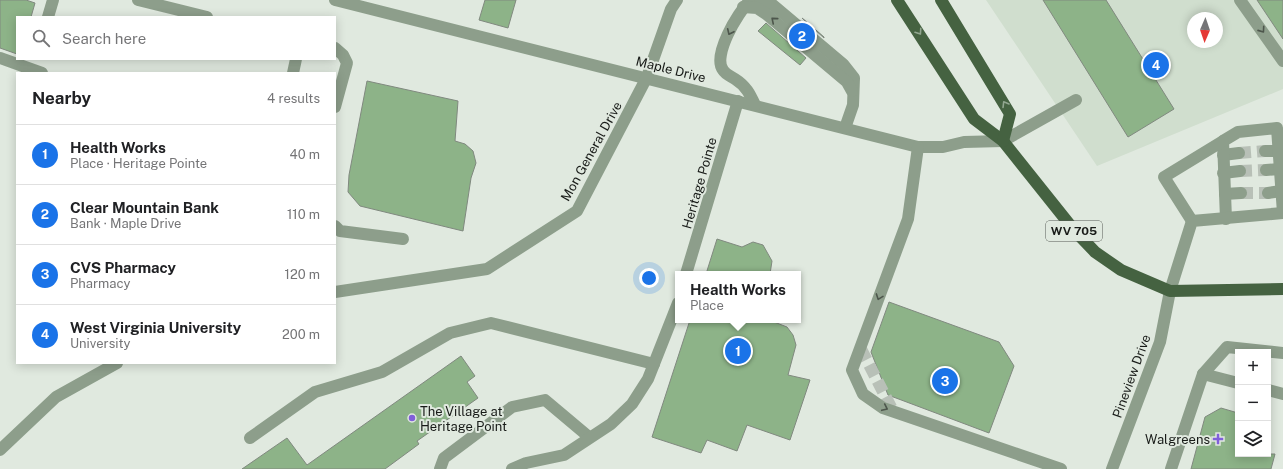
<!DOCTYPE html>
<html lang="en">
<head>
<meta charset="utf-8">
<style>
	body { margin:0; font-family:"Public Sans",sans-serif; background:#f6f6f6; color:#202124 }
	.controls { position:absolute; right:12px; bottom:12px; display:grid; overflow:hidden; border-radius:0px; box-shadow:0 2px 10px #0003 }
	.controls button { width:36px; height:36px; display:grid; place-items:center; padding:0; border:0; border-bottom:1px solid #e0e0e0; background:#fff; color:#202124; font:20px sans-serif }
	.compass { position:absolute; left:1187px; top:12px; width:36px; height:36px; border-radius:50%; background:#fff; box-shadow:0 2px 10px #0003; rotate:182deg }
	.you { position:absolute; left:649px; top:278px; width:14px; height:14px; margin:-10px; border:3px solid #fff; border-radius:50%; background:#1a73e8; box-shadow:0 0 0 6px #1a73e833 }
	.badge { display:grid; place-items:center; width:26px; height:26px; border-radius:50%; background:#1a73e8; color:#fff; font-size:13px; font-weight:700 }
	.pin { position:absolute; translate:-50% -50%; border:2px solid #fff; box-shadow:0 1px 4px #0006 }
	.popup { position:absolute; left:675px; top:271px; width:126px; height:52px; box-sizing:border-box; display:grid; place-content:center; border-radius:0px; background:#fff; filter:drop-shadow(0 1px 3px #0005); font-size:13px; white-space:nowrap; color:#757577 }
	.popup b { font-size:15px; color:#202124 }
	.popup::after { content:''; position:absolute; left:50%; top:100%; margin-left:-8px; border:8px solid transparent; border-top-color:#fff }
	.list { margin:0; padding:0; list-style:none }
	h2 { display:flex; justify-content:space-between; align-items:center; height:52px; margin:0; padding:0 16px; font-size:17px }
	h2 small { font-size:13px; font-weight:400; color:#757577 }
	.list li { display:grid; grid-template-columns:26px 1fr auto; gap:12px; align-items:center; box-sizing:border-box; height:60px; padding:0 16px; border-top:1px solid #e0e0e0 }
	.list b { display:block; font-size:15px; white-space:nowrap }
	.list p { margin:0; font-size:13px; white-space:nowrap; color:#757577 }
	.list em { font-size:13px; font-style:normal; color:#757577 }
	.icon { flex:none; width:22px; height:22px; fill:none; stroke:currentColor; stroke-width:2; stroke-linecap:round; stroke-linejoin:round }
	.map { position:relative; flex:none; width:1283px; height:469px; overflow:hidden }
	.search { position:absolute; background:#fff; box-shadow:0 2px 10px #0003; left:16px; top:16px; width:320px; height:44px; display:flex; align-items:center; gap:10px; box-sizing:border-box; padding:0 14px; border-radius:0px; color:#757577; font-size:15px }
	.panel { position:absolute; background:#fff; box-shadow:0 2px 10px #0003; left:16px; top:72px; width:320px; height:292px; border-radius:0px }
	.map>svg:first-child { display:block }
</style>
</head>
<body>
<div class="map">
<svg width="1283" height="469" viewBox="0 0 1283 469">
	<rect width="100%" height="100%" fill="#e0e9df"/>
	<path fill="#d0dece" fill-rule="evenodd" d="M986,0H1283V89L1097,166ZM1193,18H1217V42H1193Z"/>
	<g fill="#8db388" stroke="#80897f">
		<polygon points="0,0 26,0 35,3 31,17 17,17 17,54 0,48"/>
		<polygon points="485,0 516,0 508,28 479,20"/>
		<polygon points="1043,0 1106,0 1174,109 1128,137"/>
		<polygon points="1257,0 1283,0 1283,39"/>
		<polygon points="802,18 824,37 824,38"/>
		<polygon points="766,23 806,58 800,65 758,31"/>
		<polygon points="367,81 458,101 455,141 465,144 473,151 476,163 471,178 463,231 360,206 348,192 349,175"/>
		<polygon points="717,239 742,247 753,242 763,245 772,261 770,274 706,274"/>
		<polygon points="889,302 999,342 1014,366 989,433 888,395 871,352"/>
		<polygon points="690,320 769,320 787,327 793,335 796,345 788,375 810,380 790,440 747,425 737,451 707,440 701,453 652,437"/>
		<polygon points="461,356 475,376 467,382 478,398 417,441 419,444 385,469 242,469 287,438 307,465"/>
		<polygon points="1221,408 1238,413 1238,454 1275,454 1271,469 1191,469 1205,417"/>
	</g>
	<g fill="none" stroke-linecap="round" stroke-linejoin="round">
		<g stroke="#b8c0b7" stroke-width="12" stroke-dasharray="12 6" stroke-linecap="butt">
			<polyline points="1239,153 1265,151"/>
			<polyline points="1240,171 1266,170"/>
			<polyline points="1241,193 1268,193"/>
			<polyline points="861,349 893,411"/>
		</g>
		<g stroke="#8d9e8b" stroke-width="12">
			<polyline points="138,0 207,17"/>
			<polyline points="335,0 918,147 943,147 964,142 1003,141 1076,100"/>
			<polyline points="1240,0 1283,61"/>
			<polyline points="749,2 757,0 773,5 843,64 854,78 853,105 845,128"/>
			<path d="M749,2C738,12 712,56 723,70C726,75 731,76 735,79C746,86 750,94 755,105"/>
			<polyline points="743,7 757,8 766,14 847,82 852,91"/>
			<polyline points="48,17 53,0"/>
			<polyline points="335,48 343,55 347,63 335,107"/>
			<polyline points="0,58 42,73"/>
			<polyline points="293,73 296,59"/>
			<polyline points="918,147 908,219 852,370 863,394 883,408 1061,469"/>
			<polyline points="1265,151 1278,151"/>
			<polyline points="1223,155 1239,153"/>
			<polyline points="1266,170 1280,169"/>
			<polyline points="1223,173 1240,171"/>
			<polyline points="1268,193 1281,191"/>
			<polyline points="1225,194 1241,193"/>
			<polyline points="1226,219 1223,141 1238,132 1277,128 1283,213"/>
			<polyline points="1192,221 1164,177 1223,141"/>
			<polyline points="335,226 340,231 403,239"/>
			<polyline points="686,274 738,101"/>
			<polyline points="335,292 487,269 577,211 647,77 671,9 677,0"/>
			<polyline points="1203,374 1238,383"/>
			<polyline points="1268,390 1283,394"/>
			<polyline points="250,438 315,392 382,372 450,333 491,323 654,364"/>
			<polyline points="0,450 56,397 117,363"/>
			<polyline points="440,469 444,458 512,407 545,400 589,437"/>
			<polyline points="512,469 526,463 564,455 611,424 632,404 648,379 678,303"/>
			<polyline points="1112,469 1160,342 1170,291 1192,221 1283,213"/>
			<polyline points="1171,469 1203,374 1227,347 1283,353"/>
		</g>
		<g stroke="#456241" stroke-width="12">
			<polyline points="897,0 974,119 1003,141 1074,230 1095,252 1121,270 1170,291 1283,289"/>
			<polyline points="941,0 1010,114 1003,141"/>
		</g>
	</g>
	<defs><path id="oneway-chevron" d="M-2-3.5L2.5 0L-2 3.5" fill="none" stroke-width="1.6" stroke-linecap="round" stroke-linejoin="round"/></defs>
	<g stroke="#4d564c">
		<use href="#oneway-chevron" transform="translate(774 20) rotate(-140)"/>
		<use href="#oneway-chevron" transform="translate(1262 30) rotate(55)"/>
		<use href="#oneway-chevron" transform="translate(730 32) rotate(115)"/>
		<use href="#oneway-chevron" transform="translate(879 297) rotate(110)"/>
		<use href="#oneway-chevron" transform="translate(885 408) rotate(25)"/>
	</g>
	<g stroke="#92a690">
		<use href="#oneway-chevron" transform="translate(919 32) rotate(56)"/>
		<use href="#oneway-chevron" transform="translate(1005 104) rotate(-121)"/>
	</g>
	<g fill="#805fda" stroke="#e0e9df" stroke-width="1.5">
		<circle cx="412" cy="418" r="4"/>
		<path d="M1216 433h4v4h4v4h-4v4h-4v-4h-4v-4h4z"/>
	</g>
	<g text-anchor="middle" stroke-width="4" stroke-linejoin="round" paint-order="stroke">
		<rect fill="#e0e9df" stroke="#545954" stroke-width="1" x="1046" y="221" width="56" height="20" rx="3"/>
		<g font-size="12" font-weight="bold" fill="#181b18">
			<text x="1074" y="235">WV 705</text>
		</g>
		<g font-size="13" fill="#181b18" stroke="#e0e9df">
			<text transform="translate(671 69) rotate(14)" y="5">Maple Drive</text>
			<text transform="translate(591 151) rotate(-61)" y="5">Mon General Drive</text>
			<text transform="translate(699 183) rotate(-74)" y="5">Heritage Pointe</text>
			<text transform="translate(1131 376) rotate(-70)" y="5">Pineview Drive</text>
		</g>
		<g font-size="13" fill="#181b18" stroke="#e0e9df" text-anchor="start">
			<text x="420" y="416">The Village at<tspan x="420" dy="15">Heritage Point</tspan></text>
			<text x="1210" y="444" text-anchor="end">Walgreens</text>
		</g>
	</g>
</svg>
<div class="controls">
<button>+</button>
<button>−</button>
<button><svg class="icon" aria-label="layers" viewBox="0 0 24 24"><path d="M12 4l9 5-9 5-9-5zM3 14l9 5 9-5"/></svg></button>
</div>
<svg class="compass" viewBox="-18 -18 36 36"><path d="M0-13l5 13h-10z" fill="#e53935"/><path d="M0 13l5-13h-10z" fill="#757577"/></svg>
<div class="you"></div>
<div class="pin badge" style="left:738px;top:351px">1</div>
<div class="popup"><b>Health Works</b>Place</div>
<div class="pin badge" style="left:802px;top:36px">2</div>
<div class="pin badge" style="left:945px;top:381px">3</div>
<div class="pin badge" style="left:1156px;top:65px">4</div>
<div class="search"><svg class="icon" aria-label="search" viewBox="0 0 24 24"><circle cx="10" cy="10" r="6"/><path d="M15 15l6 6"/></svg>Search here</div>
<section class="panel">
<h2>Nearby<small>4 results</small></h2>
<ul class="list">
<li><span class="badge">1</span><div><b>Health Works</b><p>Place · Heritage Pointe</p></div><em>40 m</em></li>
<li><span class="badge">2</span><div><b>Clear Mountain Bank</b><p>Bank · Maple Drive</p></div><em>110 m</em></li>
<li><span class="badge">3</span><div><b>CVS Pharmacy</b><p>Pharmacy</p></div><em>120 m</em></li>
<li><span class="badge">4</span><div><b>West Virginia University</b><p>University</p></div><em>200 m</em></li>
</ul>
</section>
</div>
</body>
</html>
